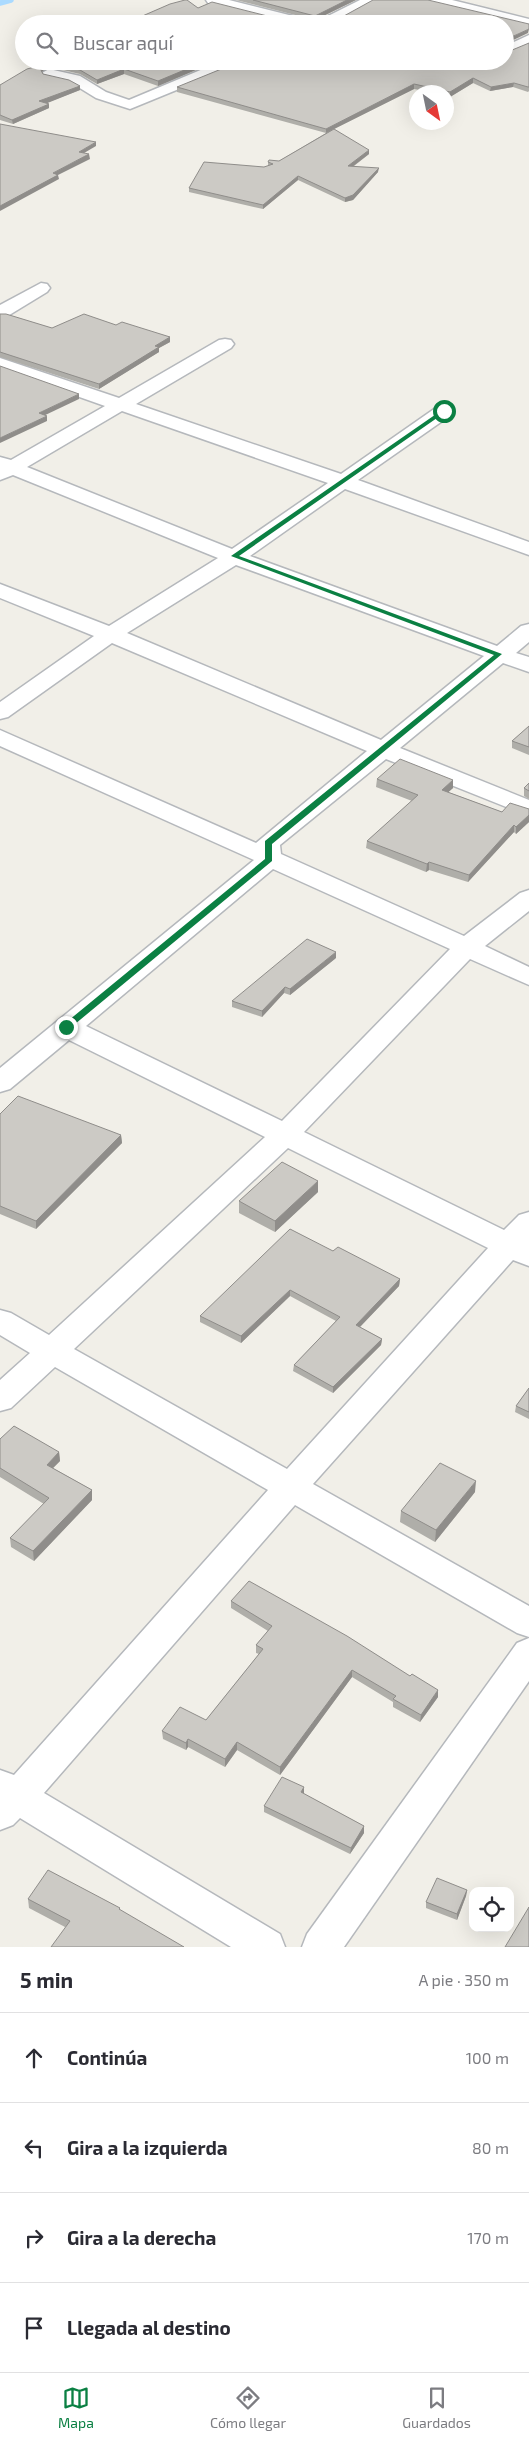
<!DOCTYPE html>
<html lang="es">
<head>
<meta charset="utf-8">
<style>
	body { margin:0; font-family:"Exo 2",sans-serif; background:#f2f2f3; color:#2b2b33 }
	.controls { position:absolute; right:15px; bottom:15px; display:grid; overflow:hidden; border-radius:10px; box-shadow:0 5px 20px #0002 }
	.controls button { width:45px; height:45px; display:grid; place-items:center; padding:0; border:0; border-bottom:1px solid #e1e1e2; background:#fff; color:#2b2b33; font:25px sans-serif }
	.compass { position:absolute; left:409px; top:85px; width:45px; height:45px; border-radius:50%; background:#fff; box-shadow:0 5px 20px #0002; rotate:147deg }
	.stop { position:absolute; width:15px; height:15px; margin:-11px; border:4px solid #0b8043; border-radius:50%; background:#fff }
	.stop.end { background:#0b8043; border-color:#fff; box-shadow:0 1px 5px #0008 }
	.list { margin:0; padding:0; list-style:none }
	h2 { display:flex; justify-content:space-between; align-items:center; height:65px; margin:0; padding:0 20px; font-size:21px }
	h2 small { font-size:16px; font-weight:400; color:#7c7c81 }
	.list li { display:grid; grid-template-columns:32px 1fr auto; gap:15px; align-items:center; box-sizing:border-box; height:90px; padding:0 20px; border-top:1px solid #e1e1e2 }
	.list b { display:block; font-size:19px; white-space:nowrap }
	.list em { font-size:16px; font-style:normal; color:#7c7c81 }
	.icon { flex:none; width:28px; height:28px; fill:none; stroke:currentColor; stroke-width:2; stroke-linecap:round; stroke-linejoin:round }
	.map { position:relative; flex:none; width:529px; height:1947px; overflow:hidden }
	.search { position:absolute; background:#fff; box-shadow:0 5px 20px #0002; left:15px; right:15px; top:15px; height:55px; display:flex; align-items:center; gap:12px; box-sizing:border-box; padding:0 18px; border-radius:28px; color:#7c7c81; font-size:19px }
	.sheet { height:425px; background:#fff }
	nav { display:flex; justify-content:space-around; align-items:center; box-sizing:border-box; height:70px; border-top:1px solid #e1e1e2; background:#fff; font-size:14px; color:#7c7c81 }
	nav a { display:grid; justify-items:center; gap:2px }
	nav .on { color:#0b8043 }
	.map>svg:first-child { display:block }
</style>
</head>
<body>
<div class="map">
<svg width="529" height="1947" viewBox="0 0 529 1947">
	<rect width="100%" height="100%" fill="#f1efe8"/>
	<g fill="none" stroke-linecap="round" stroke-linejoin="round">
		<polyline stroke="#aadaff" stroke-width="5.5" points="0,3 11,0"/>
		<defs>
			<g id="street">
				<polygon points="206,0 229,0 313,21 314,23 360,0 378,0 333,24 291,24 208,3"/>
				<polygon points="429,0 452,0 529,19 529,27 431,3"/>
				<polygon points="529,35 529,45 505,56 505,46"/>
				<polygon points="222,61 242,61 240,64 130,109 96,98 70,82 44,76 42,73 49,69 80,76 106,92 129,100"/>
				<polygon points="41,283 47,284 50,288 47,292 6,317 0,318 0,305"/>
				<path d="M225,339L231,340L234,344L231,348L136,404L341,474L437,407H451L453,411L451,415L358,480L529,542V555L345,489L250,556L497,646L521,626L529,624V642L516,653L529,657V672L503,663L400,748L529,800V816L386,759L280,845L281,854L464,936L520,893L529,890V911L485,946L529,967V985L470,959L304,1132L504,1230L519,1215L529,1212V1266L513,1260L313,1484L529,1606V1637L517,1633L295,1505L44,1793L280,1934L285,1947H231L20,1818L13,1825L0,1830V1770L14,1775L268,1490L55,1367L11,1408L0,1411V1380L30,1353L0,1335V1310L11,1313L49,1335L265,1137L69,1040L10,1089L0,1092V1068L254,860L0,746V730L256,843L367,751L112,643L8,717L0,719V702L94,636L0,598V584L109,626L218,558L13,475L0,480V457L11,460L105,406L0,369V358L119,398L219,340ZM122,411L328,483L232,549L27,467ZM236,565L484,656L381,740L127,633ZM273,869L450,949L282,1121L86,1026ZM288,1148L488,1248L287,1469L74,1349Z"/>
				<polygon points="529,1638 529,1681 344,1947 302,1947 307,1934 517,1643"/>
			</g>
		</defs>
		<use href="#street" stroke="#b5b8bc" stroke-width="3"/>
		<use href="#street" fill="#fff" fill-rule="evenodd"/>
	</g>
	<g fill="#afaea9">
		<polygon points="236,0 356,0 315,20"/>
		<polygon points="529,43 529,91 528,92 513,87 490,91 473,83 450,97 446,96 446,92 431,92 414,89 334,129 369,154 354,166 378,172 353,200 345,202 298,180 263,209 189,192 189,188 268,166 268,162 279,161 326,133 177,92 177,87 505,61"/>
		<polygon points="217,61 158,86 124,74 97,84 80,74 50,67 50,63"/>
		<polygon points="46,64 47,68 42,71 43,74 80,86 80,90 46,103 49,108 13,124 0,120 0,85"/>
		<polygon points="0,314 52,328 116,325 170,337 170,342 159,348 159,352 99,389 0,357"/>
		<polygon points="529,726 529,755 512,748 512,741"/>
		<polygon points="377,779 453,780 453,788 448,792 502,812 529,809 529,822 516,834 514,832 468,882 429,870 426,872 366,848 367,841 412,801 376,787"/>
		<polygon points="529,783 529,799 524,796 524,788"/>
		<polygon points="336,958 290,995 284,993 262,1017 232,1007 232,1001"/>
		<polygon points="0,1114 121,1135 122,1143 36,1229 0,1214"/>
		<polygon points="318,1192 275,1232 239,1213 239,1201"/>
		<polygon points="333,1251 400,1279 399,1286 360,1327 382,1339 381,1345 333,1393 293,1371 294,1365 336,1321 290,1296 241,1343 200,1322 200,1316"/>
		<polygon points="529,1388 529,1419 515,1412 516,1406"/>
		<polygon points="0,1439 59,1452 60,1461 53,1468 92,1490 92,1500 34,1561 11,1547 10,1538 44,1504 0,1477"/>
		<polygon points="475,1492 435,1542 400,1522 401,1511"/>
		<polygon points="231,1601 438,1697 420,1722 393,1707 393,1702 352,1677 280,1775 237,1750 225,1767 188,1747 186,1750 163,1739 162,1731 206,1720 259,1654 256,1653 256,1645 268,1631 231,1608"/>
		<polygon points="304,1793 304,1794 364,1826 364,1833 350,1854 264,1812 264,1806"/>
		<polygon points="467,1890 466,1896 457,1920 426,1908 426,1902"/>
		<polygon points="28,1899 120,1908 120,1910 65,1927 29,1908"/>
	</g>
	<g fill="#8f8d8a">
		<polygon points="347,0 356,0 315,20 315,16"/>
		<polygon points="529,29 528,33 505,44 505,40"/>
		<polygon points="206,61 217,61 158,86 158,81"/>
		<polygon points="46,64 47,68 40,73 40,68"/>
		<polygon points="124,69 124,74 97,84 97,80"/>
		<polygon points="473,78 473,83 450,97 450,92"/>
		<polygon points="514,83 513,87 490,91 491,87"/>
		<polygon points="414,84 414,89 326,133 326,129"/>
		<polygon points="80,86 80,90 40,106 39,101"/>
		<polygon points="49,104 49,108 13,124 12,120"/>
		<polygon points="96,142 96,146 79,156 79,152"/>
		<polygon points="369,150 369,154 348,170 348,166"/>
		<polygon points="89,154 90,159 58,175 59,179 0,211 0,206 53,173"/>
		<polygon points="379,168 378,172 353,200 345,202 345,198"/>
		<polygon points="298,176 298,180 263,209 263,205"/>
		<polygon points="170,337 170,342 159,348 159,352 99,389 99,384 155,346"/>
		<polygon points="79,394 79,399 39,418 39,413"/>
		<polygon points="47,416 47,421 0,443 0,438"/>
		<polygon points="453,780 453,788 442,798 442,790"/>
		<polygon points="529,815 529,822 516,834 516,827"/>
		<polygon points="514,825 514,832 468,882 469,875"/>
		<polygon points="429,862 429,870 426,872 427,864"/>
		<polygon points="336,952 336,958 290,995 290,989"/>
		<polygon points="285,987 284,993 262,1017 262,1011"/>
		<polygon points="121,1135 122,1143 36,1229 36,1221"/>
		<polygon points="318,1181 318,1192 275,1232 275,1221"/>
		<polygon points="400,1279 399,1286 356,1331 356,1325"/>
		<polygon points="290,1290 290,1296 241,1343 241,1336"/>
		<polygon points="382,1339 381,1345 333,1393 333,1387"/>
		<polygon points="59,1452 60,1461 47,1474 47,1465"/>
		<polygon points="476,1481 475,1492 435,1542 436,1530"/>
		<polygon points="92,1490 92,1500 34,1561 33,1551"/>
		<polygon points="352,1670 352,1677 280,1775 280,1767"/>
		<polygon points="438,1690 438,1697 420,1722 421,1715"/>
		<polygon points="188,1739 188,1747 186,1750 186,1743"/>
		<polygon points="237,1742 237,1750 225,1767 225,1759"/>
		<polygon points="304,1787 304,1793 301,1799 301,1792"/>
		<polygon points="364,1826 364,1833 350,1854 351,1848"/>
		<polygon points="467,1890 466,1896 457,1920 457,1914"/>
	</g>
	<g fill="#cccac5" stroke="#8f8d8a">
		<polygon points="185,0 187,0 198,8 212,2 291,22 333,22 373,0 428,0 529,24 529,29 505,40 505,24 124,24 170,4"/>
		<polygon points="253,0 347,0 315,16"/>
		<polygon points="529,43 529,87 528,87 514,83 491,87 473,78 450,92 414,84 326,129 177,87 241,61 505,61 505,53"/>
		<polygon points="57,61 206,61 158,81 124,69 97,80 80,70 50,63"/>
		<polygon points="46,64 40,68 43,74 69,80 80,86 39,101 49,104 12,120 0,115 0,85 27,69"/>
		<polygon points="0,124 96,142 79,152 89,154 53,173 58,175 0,206"/>
		<polygon points="334,129 369,150 348,166 379,168 353,195 345,198 298,176 263,205 189,188 204,162 264,167 273,164 268,162 269,160 279,161"/>
		<polygon points="0,314 6,314 52,328 84,314 116,325 122,322 170,337 155,346 159,347 99,384 0,352"/>
		<polygon points="0,366 79,394 39,413 47,416 0,438"/>
		<polygon points="529,726 529,747 512,741"/>
		<polygon points="400,759 453,780 442,790 502,812 510,803 529,809 529,815 516,827 514,825 469,875 429,862 427,864 367,841 418,795 377,779"/>
		<polygon points="529,783 529,791 524,788"/>
		<polygon points="307,939 336,952 290,989 285,987 262,1011 232,1001"/>
		<polygon points="18,1096 121,1135 36,1221 0,1206 0,1114"/>
		<polygon points="282,1162 318,1181 275,1221 239,1201"/>
		<polygon points="290,1229 333,1251 338,1247 400,1279 356,1325 382,1339 333,1387 294,1365 340,1317 290,1290 241,1336 200,1316"/>
		<polygon points="529,1388 529,1412 516,1406"/>
		<polygon points="14,1426 59,1452 47,1465 92,1490 33,1551 10,1538 49,1498 0,1468 0,1439"/>
		<polygon points="440,1463 476,1481 436,1530 401,1511"/>
		<polygon points="249,1581 347,1636 410,1676 412,1674 438,1690 421,1715 393,1699 396,1696 352,1670 280,1767 237,1742 225,1759 188,1739 186,1743 162,1731 180,1707 206,1720 263,1649 256,1645 272,1626 231,1601"/>
		<polygon points="282,1777 304,1787 301,1792 364,1826 351,1848 264,1806"/>
		<polygon points="48,1870 120,1908 119,1909 184,1947 51,1947 70,1921 28,1899"/>
		<polygon points="437,1878 467,1890 457,1914 426,1902"/>
		<polygon points="529,1907 529,1947 505,1947"/>
	</g>
	<polygon fill="#0b8043" points="442,410 447,411 239,556 502,654 272,844 272,861 69,1029 63,1029 63,1025 265,859 265,841 494,655 231,556"/>
</svg>
<div class="controls">
<button><svg class="icon" aria-label="locate" viewBox="0 0 24 24"><circle cx="12" cy="12" r="6"/><path d="M12 2v4M12 18v4M2 12h4M18 12h4"/></svg></button>
</div>
<svg class="compass" viewBox="-18 -18 36 36"><path d="M0-13l5 13h-10z" fill="#e53935"/><path d="M0 13l5-13h-10z" fill="#7c7c81"/></svg>
<div class="stop" style="left:444px;top:411px"></div>
<div class="stop end" style="left:66px;top:1027px"></div>
<div class="search"><svg class="icon" aria-label="search" viewBox="0 0 24 24"><circle cx="10" cy="10" r="6"/><path d="M15 15l6 6"/></svg>Buscar aquí</div>
</div>
<section class="sheet">
<h2>5 min<small>A pie · 350 m</small></h2>
<ul class="list">
<li><svg class="icon" aria-label="ahead" viewBox="0 0 24 24"><path d="M12 20V5M6 11l6-6 6 6"/></svg><div><b>Continúa</b></div><em>100 m</em></li>
<li><svg class="icon" aria-label="left" viewBox="0 0 24 24"><path d="M17 20v-9H6M10 6l-5 5 5 5"/></svg><div><b>Gira a la izquierda</b></div><em>80 m</em></li>
<li><svg class="icon" aria-label="right" viewBox="0 0 24 24"><path d="M7 20v-9h11M14 6l5 5-5 5"/></svg><div><b>Gira a la derecha</b></div><em>170 m</em></li>
<li><svg class="icon" aria-label="arrive" viewBox="0 0 24 24"><path d="M6 21V4h12l-3 4 3 4H6"/></svg><div><b>Llegada al destino</b></div></li>
</ul>
</section>
<nav>
<a class="on"><svg class="icon" aria-label="map" viewBox="0 0 24 24"><path d="M3 6l6-2 6 2 6-2v14l-6 2-6-2-6 2zM9 4v14M15 6v14"/></svg>Mapa</a>
<a><svg class="icon" aria-label="directions" viewBox="0 0 24 24"><path d="M12 3l9 9-9 9-9-9zM9 14v-3h6M13 9l2 2-2 2"/></svg>Cómo llegar</a>
<a><svg class="icon" aria-label="saved" viewBox="0 0 24 24"><path d="M7 4h10v16l-5-4-5 4z"/></svg>Guardados</a>
</nav>
</body>
</html>
